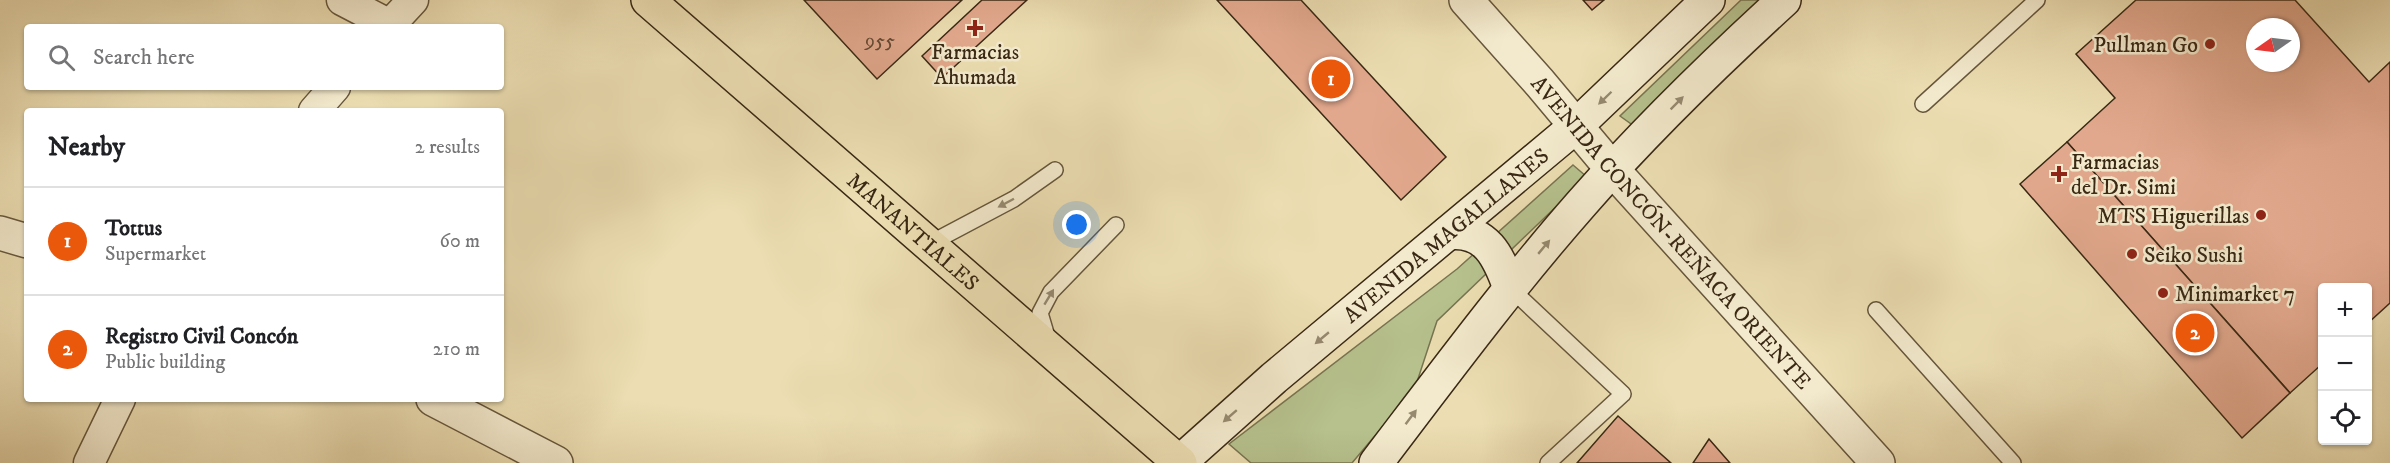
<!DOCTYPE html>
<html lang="en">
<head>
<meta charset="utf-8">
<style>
	body { margin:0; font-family:"IM FELL DW Pica",serif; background:#f6f6f6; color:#202124 }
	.controls { position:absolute; right:18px; bottom:18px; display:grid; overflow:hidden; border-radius:6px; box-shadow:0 2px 4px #0004 }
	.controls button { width:54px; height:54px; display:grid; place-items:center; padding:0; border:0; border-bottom:2px solid #e0e0e0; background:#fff; color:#202124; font:30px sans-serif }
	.compass { position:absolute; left:2246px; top:18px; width:54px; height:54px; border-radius:50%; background:#fff; box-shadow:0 2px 4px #0004; rotate:256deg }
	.you { position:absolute; left:1077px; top:225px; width:21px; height:21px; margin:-15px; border:4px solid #fff; border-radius:50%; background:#1a73e8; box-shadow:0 0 0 9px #1a73e833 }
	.badge { display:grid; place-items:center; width:39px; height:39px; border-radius:50%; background:#ea580c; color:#fff; font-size:20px; font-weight:700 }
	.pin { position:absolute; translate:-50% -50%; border:3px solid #fff; box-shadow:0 2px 6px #0006 }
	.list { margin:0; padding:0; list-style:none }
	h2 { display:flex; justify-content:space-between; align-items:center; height:78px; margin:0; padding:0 24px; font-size:26px }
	h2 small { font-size:20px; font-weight:400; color:#757577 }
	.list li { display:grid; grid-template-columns:39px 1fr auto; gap:18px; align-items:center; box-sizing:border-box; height:108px; padding:0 24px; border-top:2px solid #e0e0e0 }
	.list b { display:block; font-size:22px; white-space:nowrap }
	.list p { margin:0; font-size:20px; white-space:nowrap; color:#757577 }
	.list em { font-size:20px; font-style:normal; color:#757577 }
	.icon { flex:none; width:33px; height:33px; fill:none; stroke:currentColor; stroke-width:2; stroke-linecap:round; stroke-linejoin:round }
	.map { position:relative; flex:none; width:2390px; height:463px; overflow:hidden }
	.search { position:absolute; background:#fff; box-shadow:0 2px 4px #0004; left:24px; top:24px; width:480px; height:66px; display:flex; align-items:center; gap:15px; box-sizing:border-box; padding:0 21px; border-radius:6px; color:#757577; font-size:22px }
	.panel { position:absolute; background:#fff; box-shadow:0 2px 4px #0004; left:24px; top:108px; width:480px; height:294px; border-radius:6px }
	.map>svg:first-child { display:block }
</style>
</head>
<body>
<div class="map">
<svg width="2390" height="463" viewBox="0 0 2390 463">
	<rect width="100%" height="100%" fill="#ecdeb2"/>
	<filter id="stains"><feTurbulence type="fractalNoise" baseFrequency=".00333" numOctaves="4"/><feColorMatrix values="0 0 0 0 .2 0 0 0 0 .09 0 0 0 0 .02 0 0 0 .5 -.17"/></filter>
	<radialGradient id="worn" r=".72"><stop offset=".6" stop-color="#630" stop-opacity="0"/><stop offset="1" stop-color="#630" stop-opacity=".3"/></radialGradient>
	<g fill="#b6c18d" stroke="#787450" stroke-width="1.5">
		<polygon points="1741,0 1766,0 1634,126 1620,116"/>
		<polygon points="1573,165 1587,177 1437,321 1415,388 1352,463 1251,463 1229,444 1457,269"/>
	</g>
	<g fill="#e2a88d" stroke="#392814" stroke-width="1.5" fill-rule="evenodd">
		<polygon points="804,0 962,0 877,79"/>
		<polygon points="982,0 1027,0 942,78 922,56"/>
		<polygon points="1217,0 1301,0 1446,157 1401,200"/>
		<polygon points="1583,0 1604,0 1592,10"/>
		<path d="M2136,0H2295L2369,82L2390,62V303L2368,323V288H2322V364L2290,393L2067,142L2115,98L2076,54ZM2255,27H2291V63H2255Z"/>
		<polygon points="2067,142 2290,393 2242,438 2020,184"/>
		<polygon points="1618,416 1671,463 1577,463"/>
		<polygon points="1709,439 1730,463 1693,463"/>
	</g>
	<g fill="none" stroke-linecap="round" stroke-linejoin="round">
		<defs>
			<g id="service">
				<polyline points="1923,104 2037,0"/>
				<polyline points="929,244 1014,199 1055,170"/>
				<polyline points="1510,288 1623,394 1548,463"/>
				<polyline points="1876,310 2013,463"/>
				<polyline points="1048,340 1040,313 1051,292 1116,225"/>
			</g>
			<g id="minor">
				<polyline points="342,0 390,25"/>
				<polyline points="388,27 413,0"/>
				<polyline points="314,111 335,87"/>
				<polyline points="89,463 120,399"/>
			</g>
			<g id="tertiary">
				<path id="s1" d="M1466,0L1540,83L1612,169L1878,463"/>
				<polyline points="0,233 27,241"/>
				<polyline points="433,399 556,463"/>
			</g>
			<g id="secondary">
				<path d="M1448,233C1486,228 1499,257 1510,288"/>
				<path id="s2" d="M1179,463L1274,378L1576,126L1708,0"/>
				<path d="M1376,463C1443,375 1509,286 1582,203C1645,131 1714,64 1784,0"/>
			</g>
			<g id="primary">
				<path id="s3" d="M648,0L1180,463"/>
			</g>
		</defs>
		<use href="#service" stroke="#66563c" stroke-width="18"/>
		<use href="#minor" stroke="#66563c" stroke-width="33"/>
		<use href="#tertiary" stroke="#66563c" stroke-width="36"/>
		<use href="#secondary" stroke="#392814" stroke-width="36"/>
		<use href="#primary" stroke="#392814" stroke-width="36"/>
		<use href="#service" stroke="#f3eacd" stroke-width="15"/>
		<use href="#minor" stroke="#f3eacd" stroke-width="30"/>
		<use href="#tertiary" stroke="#f3eacd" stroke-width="33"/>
		<use href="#secondary" stroke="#f3eacd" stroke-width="33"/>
		<use href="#primary" stroke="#ecdeb2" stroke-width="33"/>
	</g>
	<defs><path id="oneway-solid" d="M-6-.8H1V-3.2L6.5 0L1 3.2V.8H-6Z" transform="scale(1.5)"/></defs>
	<g fill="#968970">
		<use href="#oneway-solid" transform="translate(1605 98) rotate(136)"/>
		<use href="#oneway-solid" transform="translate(1677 103) rotate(-45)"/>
		<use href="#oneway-solid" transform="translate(1006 203) rotate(152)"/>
		<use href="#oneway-solid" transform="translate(1544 247) rotate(-50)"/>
		<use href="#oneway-solid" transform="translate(1049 297) rotate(-59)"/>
		<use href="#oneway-solid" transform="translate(1322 338) rotate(140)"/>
		<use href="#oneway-solid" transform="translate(1230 416) rotate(139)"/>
		<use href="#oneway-solid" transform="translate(1411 417) rotate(-53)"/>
	</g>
	<g fill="#8f2418" stroke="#f3eacd" stroke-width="2">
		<path d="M972 19h6v6h6v6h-6v6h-6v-6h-6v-6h6z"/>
		<circle cx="2210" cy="44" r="6"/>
		<path d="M2056 165h6v6h6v6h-6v6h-6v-6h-6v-6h6z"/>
		<circle cx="2261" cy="215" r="6"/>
		<circle cx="2132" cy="254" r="6"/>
		<circle cx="2163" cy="293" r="6"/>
	</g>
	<g text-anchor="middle" stroke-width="5" stroke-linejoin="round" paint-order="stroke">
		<g font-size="20" fill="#634832">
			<text x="880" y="47">955</text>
		</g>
		<g font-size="22" fill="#392814" stroke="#f3eacd" text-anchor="start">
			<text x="2198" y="52" text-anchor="end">Pullman Go</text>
			<text x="975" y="59" text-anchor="middle">Farmacias<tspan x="975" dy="25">Ahumada</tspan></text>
			<text x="2071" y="169">Farmacias<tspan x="2071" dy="25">del Dr. Simi</tspan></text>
			<text x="2249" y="223" text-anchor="end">MTS Higuerillas</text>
			<text x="2144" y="262">Seiko Sushi</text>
			<text x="2175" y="301">Minimarket 7</text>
		</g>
		<g font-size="22" fill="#392814" stroke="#f3eacd">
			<text dy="8" stroke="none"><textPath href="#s3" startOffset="352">MANANTIALES</textPath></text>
			<text dy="8" stroke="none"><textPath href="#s1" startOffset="310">AVENIDA CONCÓN-REÑACA ORIENTE</textPath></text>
			<text dy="8" stroke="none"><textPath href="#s2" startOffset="351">AVENIDA MAGALLANES</textPath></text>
		</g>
	</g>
	<rect width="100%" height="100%" filter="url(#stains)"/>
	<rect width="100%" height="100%" fill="url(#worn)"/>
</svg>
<div class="controls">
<button>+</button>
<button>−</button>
<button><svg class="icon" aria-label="locate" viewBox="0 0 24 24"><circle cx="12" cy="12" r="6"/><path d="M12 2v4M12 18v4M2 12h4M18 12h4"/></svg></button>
</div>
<svg class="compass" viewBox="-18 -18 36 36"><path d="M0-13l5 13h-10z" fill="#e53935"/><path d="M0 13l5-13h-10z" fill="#757577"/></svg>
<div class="you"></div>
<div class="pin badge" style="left:1331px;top:79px">1</div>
<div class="pin badge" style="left:2195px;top:333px">2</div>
<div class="search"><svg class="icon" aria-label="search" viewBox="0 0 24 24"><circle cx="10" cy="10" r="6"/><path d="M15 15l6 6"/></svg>Search here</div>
<section class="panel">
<h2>Nearby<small>2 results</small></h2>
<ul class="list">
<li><span class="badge">1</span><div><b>Tottus</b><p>Supermarket</p></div><em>60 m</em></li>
<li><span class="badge">2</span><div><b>Registro Civil Concón</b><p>Public building</p></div><em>210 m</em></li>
</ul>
</section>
</div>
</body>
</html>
